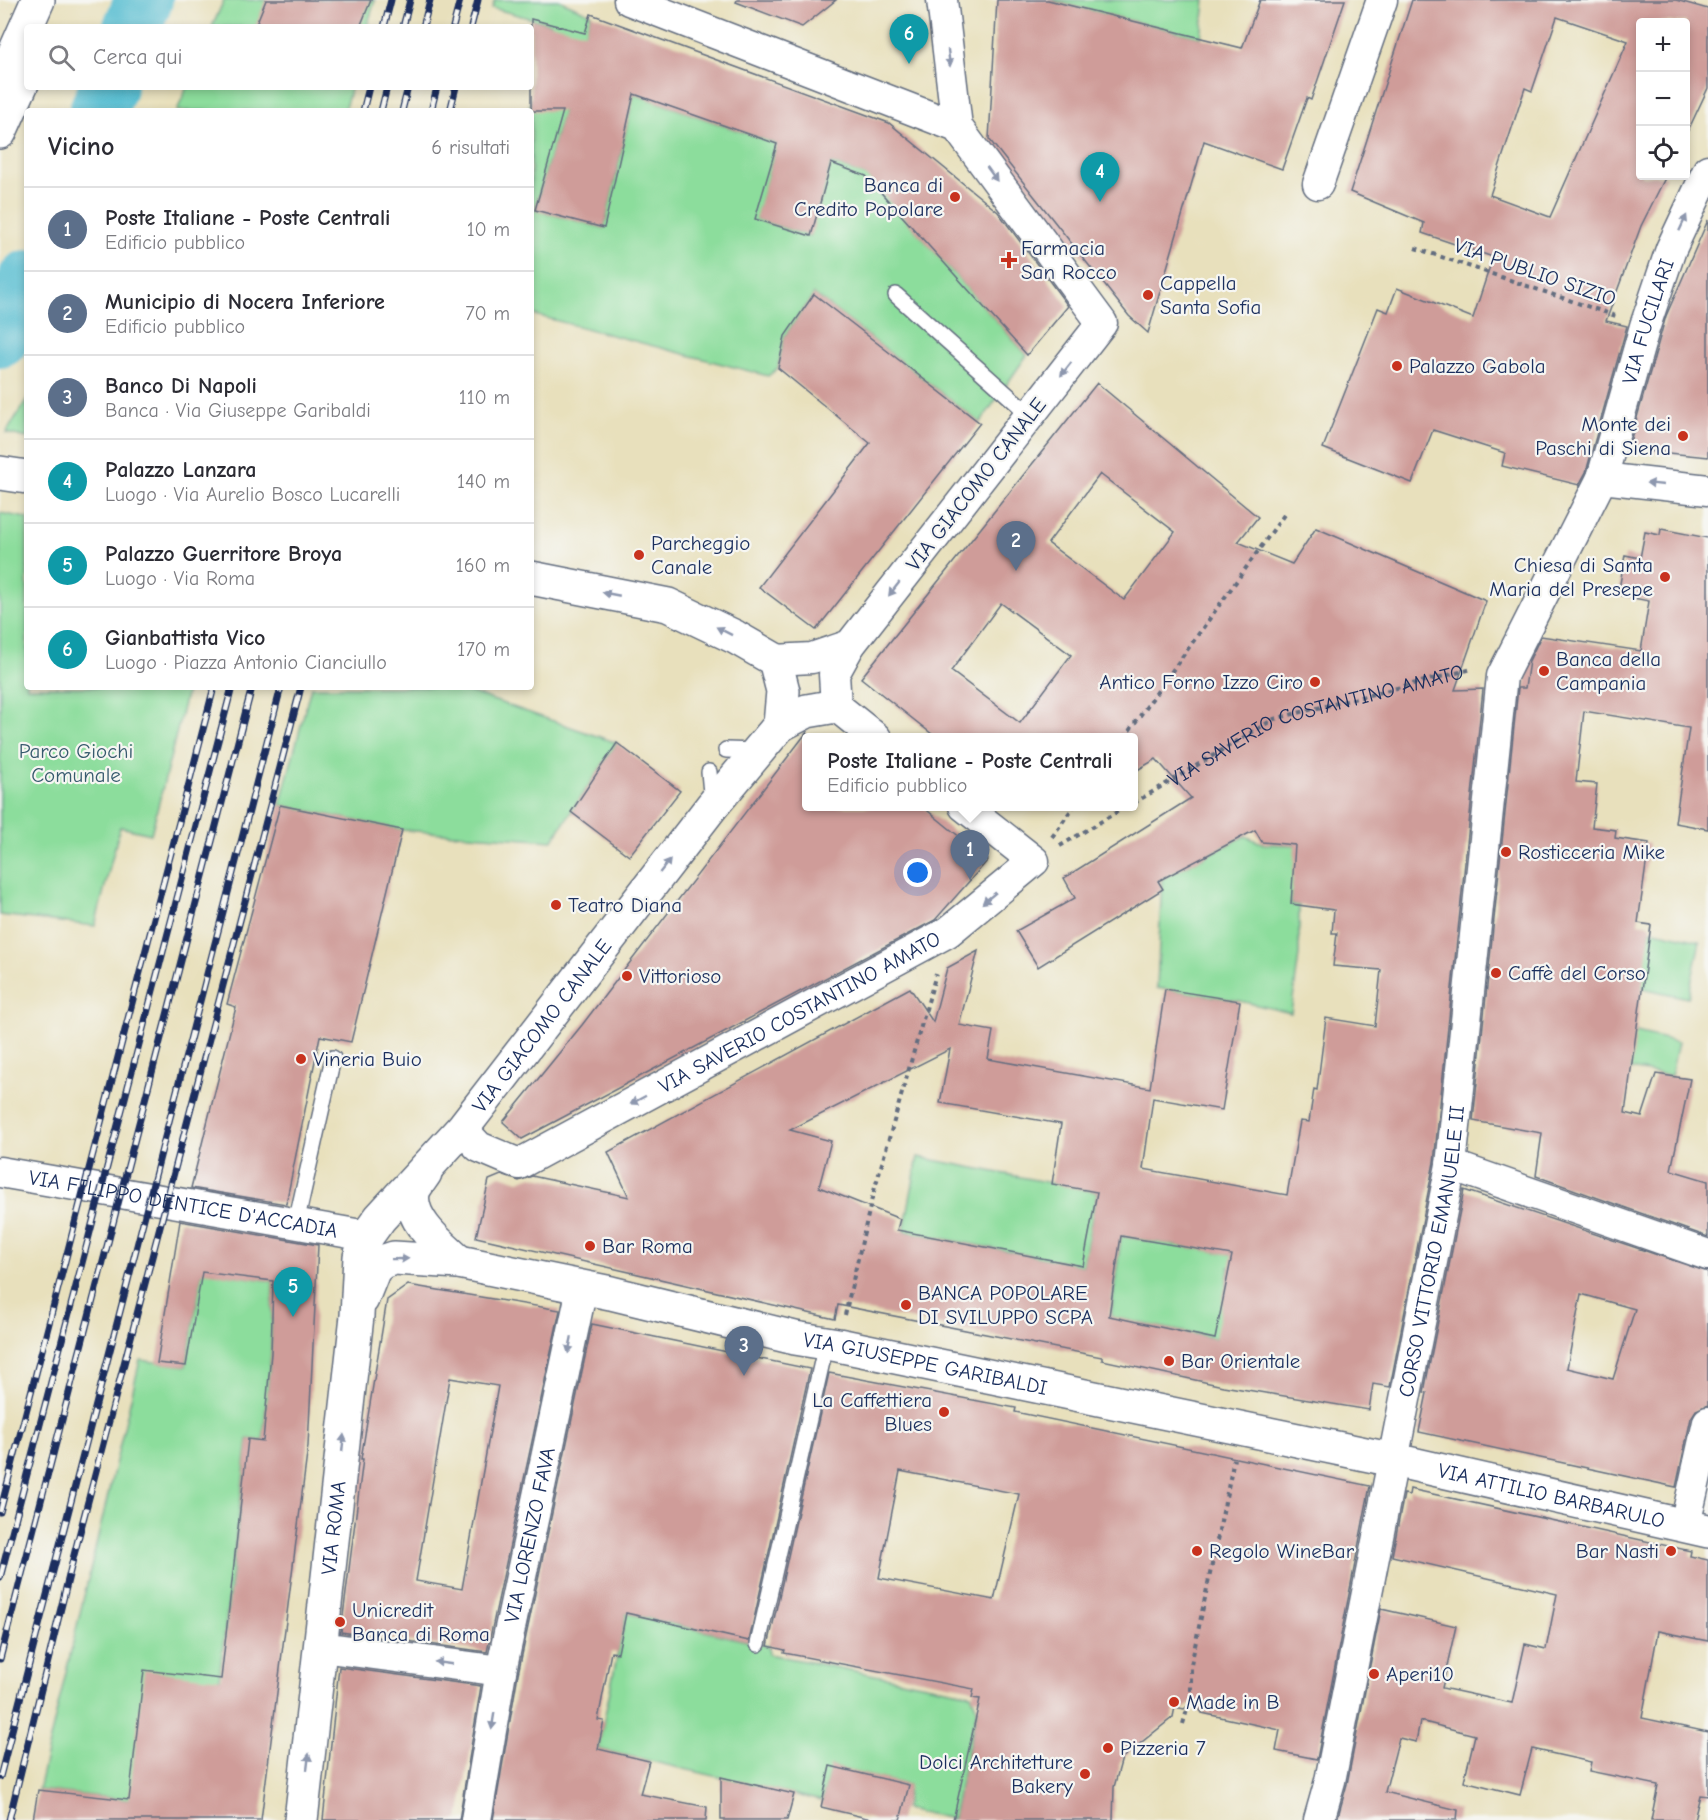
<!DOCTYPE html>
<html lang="it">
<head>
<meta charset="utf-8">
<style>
	body { margin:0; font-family:"Comic Neue",sans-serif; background:#f7f7f7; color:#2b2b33 }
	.controls { position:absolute; right:18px; top:18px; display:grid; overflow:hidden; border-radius:6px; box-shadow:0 3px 9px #0003 }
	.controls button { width:54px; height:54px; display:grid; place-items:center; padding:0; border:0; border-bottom:2px solid #e1e1e2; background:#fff; color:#2b2b33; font:30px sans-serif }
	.you { position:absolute; left:918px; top:873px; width:21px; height:21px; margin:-15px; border:4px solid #fff; border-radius:50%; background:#1a73e8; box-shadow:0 0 0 9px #1a73e833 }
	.badge { display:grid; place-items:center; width:39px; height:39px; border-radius:50%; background:#111827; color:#fff; font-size:20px; font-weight:700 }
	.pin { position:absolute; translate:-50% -50px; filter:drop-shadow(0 2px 3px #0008) }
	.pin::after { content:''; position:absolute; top:32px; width:21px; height:18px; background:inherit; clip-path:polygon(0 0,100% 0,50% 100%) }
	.popup { position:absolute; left:802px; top:733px; width:336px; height:78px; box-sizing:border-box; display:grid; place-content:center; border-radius:6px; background:#fff; filter:drop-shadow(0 2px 4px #0005); font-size:20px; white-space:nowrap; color:#7c7c81 }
	.popup b { font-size:22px; color:#2b2b33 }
	.popup::after { content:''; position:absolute; left:50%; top:100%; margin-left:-12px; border:12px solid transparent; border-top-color:#fff }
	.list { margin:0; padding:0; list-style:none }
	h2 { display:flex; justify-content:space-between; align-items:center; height:78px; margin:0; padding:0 24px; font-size:26px }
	h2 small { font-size:20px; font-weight:400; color:#7c7c81 }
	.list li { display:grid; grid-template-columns:39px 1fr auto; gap:18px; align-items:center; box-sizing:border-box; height:84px; padding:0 24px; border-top:2px solid #e1e1e2 }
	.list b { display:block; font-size:22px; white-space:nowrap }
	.list p { margin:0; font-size:20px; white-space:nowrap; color:#7c7c81 }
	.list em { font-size:20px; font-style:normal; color:#7c7c81 }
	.icon { flex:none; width:33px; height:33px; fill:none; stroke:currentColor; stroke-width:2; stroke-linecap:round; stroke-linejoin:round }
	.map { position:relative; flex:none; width:1708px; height:1820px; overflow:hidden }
	.search { position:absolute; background:#fff; box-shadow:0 3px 9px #0003; left:24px; top:24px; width:510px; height:66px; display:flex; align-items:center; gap:15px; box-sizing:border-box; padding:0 21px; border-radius:6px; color:#7c7c81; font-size:22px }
	.panel { position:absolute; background:#fff; box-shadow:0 3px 9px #0003; left:24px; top:108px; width:510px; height:582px; border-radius:6px }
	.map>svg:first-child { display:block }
</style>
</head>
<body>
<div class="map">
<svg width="1708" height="1820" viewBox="0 0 1708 1820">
	<rect width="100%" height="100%" fill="#f6f6f2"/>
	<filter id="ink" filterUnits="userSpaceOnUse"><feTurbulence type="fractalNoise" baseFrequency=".0167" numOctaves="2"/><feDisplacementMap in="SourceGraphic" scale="12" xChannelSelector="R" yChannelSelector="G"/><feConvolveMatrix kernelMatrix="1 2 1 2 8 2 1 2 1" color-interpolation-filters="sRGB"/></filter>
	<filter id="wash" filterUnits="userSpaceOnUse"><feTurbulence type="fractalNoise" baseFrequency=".008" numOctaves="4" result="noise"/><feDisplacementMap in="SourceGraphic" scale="24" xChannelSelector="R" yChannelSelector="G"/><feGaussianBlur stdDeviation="1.35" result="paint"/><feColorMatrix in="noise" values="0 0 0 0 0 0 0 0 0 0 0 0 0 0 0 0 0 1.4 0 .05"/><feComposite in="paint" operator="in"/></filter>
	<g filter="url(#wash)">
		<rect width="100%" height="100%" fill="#e8e0bc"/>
		<g fill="#8cdd9c" stroke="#54867d" stroke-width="1.5">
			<polygon points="224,0 375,0 367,27 212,27"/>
			<polygon points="495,0 559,0 591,14 535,210 604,228 634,94 777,144 756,219 810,236 831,163 867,176 1027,355 980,423 814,294 785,336 778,368 768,376 531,314 531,111 528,111 551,24 492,8"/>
			<polygon points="1048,0 1205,0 1201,38"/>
			<polygon points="187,87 351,87 344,111 177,111"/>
			<polygon points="27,399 27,438 6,433"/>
			<polygon points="0,513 27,518 27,687 188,687 151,834 120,827 95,926 0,915"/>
			<polygon points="311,687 455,687 617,743 552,841 402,830 280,805"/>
			<polygon points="1245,836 1264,844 1298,845 1291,904 1299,905 1299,955 1291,1013 1240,1001 1157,988 1162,878"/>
			<polygon points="1650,930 1700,941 1688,998 1638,987"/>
			<polygon points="1624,1029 1678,1042 1671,1076 1617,1067"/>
			<polygon points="918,1157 1097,1192 1083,1266 904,1231"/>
			<polygon points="1121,1236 1254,1258 1252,1271 1229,1267 1218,1339 1111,1317"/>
			<polygon points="202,1271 273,1281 271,1353 263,1441 248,1439 219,1679 129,1800 38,1790 140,1360 186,1366"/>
			<polygon points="626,1613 768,1646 769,1654 971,1694 977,1709 953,1819 905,1809 908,1785 831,1767 822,1801 598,1749"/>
		</g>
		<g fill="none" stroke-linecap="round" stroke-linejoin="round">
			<g stroke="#53bcd0" stroke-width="58">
				<polyline points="132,27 144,0"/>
				<polyline points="98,111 108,87"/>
				<polyline points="0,339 27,279"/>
			</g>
		</g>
		<g id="blocks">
			<g fill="#cf9c99" fill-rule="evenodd">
				<polygon points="266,0 371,0 360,27 255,27"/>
				<polygon points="737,0 836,0 802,27 736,2"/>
				<polygon points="997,0 1048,0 1242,48 1260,0 1345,0 1311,100 1307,98 1282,169 1204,141 1148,333 1129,316 989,139"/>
				<path d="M1412,0H1676L1708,9V88L1686,135V22H1641V176H1666L1641,226L1606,321L1627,326L1586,472L1579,485L1502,466L1505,453L1433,430L1412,483L1323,448L1378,308L1388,312L1397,288L1473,318L1493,257L1422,233L1424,223L1350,192ZM1557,17L1628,41L1550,217L1490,195L1525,88L1532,91Z"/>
				<polygon points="591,14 889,123 998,212 1068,306 1027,355 866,176 831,163 811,236 755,219 777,144 634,94 604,228 535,210 563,111 531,111 531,19 585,33"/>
				<polygon points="1708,220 1708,457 1628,449 1666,316"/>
				<polygon points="814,294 980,423 816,630 759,587 870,443 778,368 785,336"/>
				<path d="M1097,383L1258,517L1238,542L1292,564L1316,528L1486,601L1455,690L1483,689L1434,1162L1390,1387L1373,1384L1369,1410L1223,1386L1102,1360V1357L838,1305L835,1319L476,1237L489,1180L501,1175L519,1181L532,1176L629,1197L608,1152L910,988L933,1022L947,968L978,951L959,1025L993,1031L988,1059L1150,1088L1165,989L1240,1001L1222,1110L1153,1098L1143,1169L1287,1195L1300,1121L1309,1122L1314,1089L1317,1090L1326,1018L1375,1026L1381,970L1333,966L1337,933H1332L1334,910L1291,904L1295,845L1262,842L1255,830L1158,881L1163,889L1038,967L1016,931L1075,898L1064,878L1191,798L1156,759L1134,772V738H937L861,678ZM1100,474L1175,532L1124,600L1048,543ZM1001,603L1071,655L1020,723L951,671ZM950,1049L940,1103L1061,1124L1052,1184L1097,1192L1083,1266L897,1230L900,1219L819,1187L831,1141L790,1130ZM1121,1236L1232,1255L1215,1339L1109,1316Z"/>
				<polygon points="1661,529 1708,538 1708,829 1675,823 1689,728 1584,711 1576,782 1597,784 1592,827 1616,830 1615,838 1649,843 1638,923 1651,925 1625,1113 1642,1117 1656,1074 1690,1079 1671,1170 1708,1181 1708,1237 1536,1176 1542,1133 1473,1121 1518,688 1525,688 1529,661 1541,636 1641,651 1649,601 1618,595 1625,555 1640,558 1645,532 1660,535"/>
				<polygon points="807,732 807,807 923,807 988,860 935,920 522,1139 503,1122 582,1025"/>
				<polygon points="617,743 680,791 629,856 571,812"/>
				<polygon points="280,805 402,830 351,1042 320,1036 286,1204 191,1188 236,1007 227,1004"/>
				<path d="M1464,1190L1708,1272V1405L1696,1410L1691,1418L1676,1487L1419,1432L1427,1393L1424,1392ZM1581,1294L1635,1309L1613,1379L1567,1368Z"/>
				<polygon points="180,1221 318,1245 308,1446 261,1820 33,1820 38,1790 129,1800 144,1670 221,1679 248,1439 263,1441 271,1353 273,1281 202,1272 186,1366 157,1363"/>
				<path d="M408,1285L560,1310L487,1652L341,1632L363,1459H361L387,1300ZM450,1378L498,1386L462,1589L416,1581Z"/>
				<polygon points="592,1324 810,1369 749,1641 626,1613 618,1653 611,1652 598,1720 604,1721 598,1749 649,1761 640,1794 707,1807 706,1820 493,1820 518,1674"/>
				<path d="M829,1373L1016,1408L1015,1412L1370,1486L1317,1759L1276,1751L1280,1730L1202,1713L1194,1701L1184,1709L1175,1707L1173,1717L1122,1758L1114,1787L1113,1820H953L980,1699L972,1698L974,1689L784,1653L785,1650L768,1646ZM900,1471L1019,1494L994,1600L879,1578Z"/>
				<polygon points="1410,1489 1691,1551 1690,1556 1708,1560 1708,1641 1658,1631 1642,1718 1708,1732 1708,1796 1700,1795 1694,1820 1651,1820 1658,1785 1589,1771 1591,1762 1532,1749 1520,1795 1464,1781 1475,1735 1420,1721 1416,1742 1399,1738 1385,1792 1458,1810 1457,1820 1337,1820 1347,1784 1381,1609 1456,1626 1442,1688 1512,1703 1525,1644 1546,1649 1557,1594 1392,1556 1404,1494 1409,1495"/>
				<polygon points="339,1667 481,1686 459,1820 323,1820"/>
				<polygon points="830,1766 909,1785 900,1820 875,1820 821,1807"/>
				<polygon points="721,1777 794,1794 787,1820 721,1820"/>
			</g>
		</g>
	</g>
	<g filter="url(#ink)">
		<use href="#blocks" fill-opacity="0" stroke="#636d7f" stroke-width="1.5"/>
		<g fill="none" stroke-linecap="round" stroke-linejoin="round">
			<defs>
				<g id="lane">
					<polyline points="896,295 1030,415"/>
					<polyline points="726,750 756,751"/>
					<polyline points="709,772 712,803"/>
					<polyline points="296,1223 333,1058"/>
					<polyline points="758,1644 826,1344"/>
				</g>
				<g id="street">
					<polyline points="629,0 957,127 1102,323 850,645 812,658 775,660"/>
					<polyline points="942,0 957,127"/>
					<polyline points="1318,184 1382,0"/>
					<polyline points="1602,478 1708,490"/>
					<polyline points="850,645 834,674 836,706 876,738"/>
					<path id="s2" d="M462,1129L479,1147L519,1164L948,932L1034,861L964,806"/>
					<polyline points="1451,1165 1708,1255"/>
					<path id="s3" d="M0,1172L367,1236"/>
					<polyline points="1685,1525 1708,1422"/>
					<polyline points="321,1647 501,1671"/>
					<path id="s4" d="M476,1820L501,1671L582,1288"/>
					<path id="s5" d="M1319,1820L1330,1781L1451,1165L1502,676L1602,478L1645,326L1671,249L1708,170"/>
				</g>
				<g id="secondary">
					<polyline points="0,86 38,0"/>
					<polyline points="0,132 27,72"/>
					<polyline points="0,473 27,477"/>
					<polyline points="780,725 807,711 836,706"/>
					<path d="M425,1173C422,1178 414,1187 413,1193C408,1220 442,1246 459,1262"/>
					<path id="s6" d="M362,1299L374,1269L382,1262L394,1258L459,1262L611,1293L795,1338L838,1345L1394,1460L1708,1531"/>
					<path id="s7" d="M301,1820L357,1316L360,1257L367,1236L380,1218L462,1129L712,806L780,725L783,691L775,660L735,637L668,605L531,578"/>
				</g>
			</defs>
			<use href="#lane" stroke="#636d7f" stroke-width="18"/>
			<use href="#street" stroke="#636d7f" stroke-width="33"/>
			<use href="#secondary" stroke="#636d7f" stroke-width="36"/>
			<g stroke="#636d7f" stroke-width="4" stroke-dasharray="4.5 4.5" stroke-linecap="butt">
				<polyline points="1415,248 1616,316"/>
				<polyline points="1124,738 1286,512"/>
				<path id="s1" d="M1134,803L1274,719L1472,669"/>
				<polyline points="1052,837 1074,806"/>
				<polyline points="1060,846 1127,806"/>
				<polyline points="845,1315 872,1198 936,974"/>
				<polyline points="1191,1691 1191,1665 1234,1459"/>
				<polyline points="1183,1724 1187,1710"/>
			</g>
			<use href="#lane" stroke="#fff" stroke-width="15"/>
			<use href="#street" stroke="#fff" stroke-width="30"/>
			<use href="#secondary" stroke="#fff" stroke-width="33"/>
			<defs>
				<g id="rail">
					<polyline points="384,27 391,0"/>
					<polyline points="403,27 410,0"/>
					<polyline points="423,27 430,0"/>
					<polyline points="453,27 460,0"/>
					<polyline points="471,27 478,0"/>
					<polyline points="363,111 369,87"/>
					<polyline points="381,111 387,87"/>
					<polyline points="402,111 408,87"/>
					<polyline points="431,111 437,87"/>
					<polyline points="450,111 456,87"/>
					<polyline points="0,1512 214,687"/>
					<polyline points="0,1578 232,687"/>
					<polyline points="0,1659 252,687"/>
					<polyline points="0,1777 281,687"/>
					<polyline points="9,1820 74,1555 301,687"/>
				</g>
			</defs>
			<use href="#rail" stroke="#1b2f5e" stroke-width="7"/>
			<use href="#rail" stroke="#f6f6f2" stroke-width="4.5" stroke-dasharray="14" stroke-linecap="butt"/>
		</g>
		<defs><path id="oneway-solid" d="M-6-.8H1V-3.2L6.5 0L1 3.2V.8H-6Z" transform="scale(1.5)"/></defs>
		<g fill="#8d97ae">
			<use href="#oneway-solid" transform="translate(949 58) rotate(83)"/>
			<use href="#oneway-solid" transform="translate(992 174) rotate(54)"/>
			<use href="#oneway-solid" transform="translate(1683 223) rotate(-65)"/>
			<use href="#oneway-solid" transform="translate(1066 369) rotate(128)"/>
			<use href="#oneway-solid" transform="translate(1655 484) rotate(-174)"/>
			<use href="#oneway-solid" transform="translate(894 589) rotate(128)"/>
			<use href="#oneway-solid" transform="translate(611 594) rotate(-169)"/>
			<use href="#oneway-solid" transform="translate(724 631) rotate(-153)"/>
			<use href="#oneway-solid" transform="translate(665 866) rotate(-52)"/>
			<use href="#oneway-solid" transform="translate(989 898) rotate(141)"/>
			<use href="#oneway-solid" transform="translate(638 1100) rotate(152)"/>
			<use href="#oneway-solid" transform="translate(400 1259) rotate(-1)"/>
			<use href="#oneway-solid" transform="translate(570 1345) rotate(102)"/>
			<use href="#oneway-solid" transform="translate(343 1443) rotate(-84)"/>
			<use href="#oneway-solid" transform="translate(443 1663) rotate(-172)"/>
			<use href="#oneway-solid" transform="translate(493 1721) rotate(99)"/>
			<use href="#oneway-solid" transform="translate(308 1762) rotate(-83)"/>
		</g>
	</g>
	<g fill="#c8321e" stroke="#f6f6f2" stroke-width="2">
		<circle cx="955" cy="197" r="6"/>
		<path d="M1006 251h6v6h6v6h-6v6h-6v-6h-6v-6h6z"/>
		<circle cx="1148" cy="295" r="6"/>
		<circle cx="1397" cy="366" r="6"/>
		<circle cx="1683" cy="436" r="6"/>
		<circle cx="639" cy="555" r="6"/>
		<circle cx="1665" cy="577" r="6"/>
		<circle cx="1544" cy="671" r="6"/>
		<circle cx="1315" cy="682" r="6"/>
		<circle cx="1506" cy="852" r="6"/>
		<circle cx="556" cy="905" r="6"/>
		<circle cx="1496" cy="973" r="6"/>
		<circle cx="627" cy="976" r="6"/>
		<circle cx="301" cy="1059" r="6"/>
		<circle cx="590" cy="1246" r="6"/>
		<circle cx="906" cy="1305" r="6"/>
		<circle cx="1169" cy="1361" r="6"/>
		<circle cx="944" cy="1412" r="6"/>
		<circle cx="1197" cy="1551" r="6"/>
		<circle cx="1671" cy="1551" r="6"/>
		<circle cx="340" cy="1622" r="6"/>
		<circle cx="1374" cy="1674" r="6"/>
		<circle cx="1174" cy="1702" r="6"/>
		<circle cx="1108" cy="1748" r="6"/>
		<circle cx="1085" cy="1774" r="6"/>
	</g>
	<g text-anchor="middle" stroke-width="4.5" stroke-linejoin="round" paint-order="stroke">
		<g font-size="21" fill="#1b2f5e" stroke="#f6f6f2" text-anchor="start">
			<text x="943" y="192" text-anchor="end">Banca di<tspan x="943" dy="24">Credito Popolare</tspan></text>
			<text x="1021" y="255">Farmacia<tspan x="1021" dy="24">San Rocco</tspan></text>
			<text x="1160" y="290">Cappella<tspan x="1160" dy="24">Santa Sofia</tspan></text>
			<text x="1409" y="373">Palazzo Gabola</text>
			<text x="1671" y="431" text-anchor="end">Monte dei<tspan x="1671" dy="24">Paschi di Siena</tspan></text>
			<text x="651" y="550">Parcheggio<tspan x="651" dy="24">Canale</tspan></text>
			<text x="1653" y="572" text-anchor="end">Chiesa di Santa<tspan x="1653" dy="24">Maria del Presepe</tspan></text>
			<text x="1556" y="666">Banca della<tspan x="1556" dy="24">Campania</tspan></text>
			<text x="1303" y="689" text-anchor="end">Antico Forno Izzo Ciro</text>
			<text x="1518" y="859">Rosticceria Mike</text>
			<text x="568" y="912">Teatro Diana</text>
			<text x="1508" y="980">Caffè del Corso</text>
			<text x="639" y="983">Vittorioso</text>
			<text x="313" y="1066">Vineria Buio</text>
			<text x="602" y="1253">Bar Roma</text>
			<text x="918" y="1300">BANCA POPOLARE<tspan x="918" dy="24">DI SVILUPPO SCPA</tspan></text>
			<text x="1181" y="1368">Bar Orientale</text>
			<text x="932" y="1407" text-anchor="end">La Caffettiera<tspan x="932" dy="24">Blues</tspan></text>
			<text x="1209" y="1558">Regolo WineBar</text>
			<text x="1659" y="1558" text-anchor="end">Bar Nasti</text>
			<text x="352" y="1617">Unicredit<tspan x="352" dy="24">Banca di Roma</tspan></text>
			<text x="1386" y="1681">Aperi10</text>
			<text x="1186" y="1709">Made in B</text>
			<text x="1120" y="1755">Pizzeria 7</text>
			<text x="1073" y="1769" text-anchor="end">Dolci Architetture<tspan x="1073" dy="24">Bakery</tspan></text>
		</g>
		<g font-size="21" fill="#1b2f5e" stroke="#f6f6f2">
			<text transform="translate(1535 272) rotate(19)" y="7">VIA PUBLIO SIZIO</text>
			<text dy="7" stroke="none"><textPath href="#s5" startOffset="1545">VIA FUCILARI</textPath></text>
			<text transform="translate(976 484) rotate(-52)" y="7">VIA GIACOMO CANALE</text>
			<text dy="7" stroke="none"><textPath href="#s1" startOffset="200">VIA SAVERIO COSTANTINO AMATO</textPath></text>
			<text dy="7" stroke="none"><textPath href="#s2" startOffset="387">VIA SAVERIO COSTANTINO AMATO</textPath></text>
			<text dy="7" stroke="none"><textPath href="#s7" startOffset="862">VIA GIACOMO CANALE</textPath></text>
			<text dy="7" stroke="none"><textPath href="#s3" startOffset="186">VIA FILIPPO DENTICE D'ACCADIA</textPath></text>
			<text dy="7" stroke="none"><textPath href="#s5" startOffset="580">CORSO VITTORIO EMANUELE II</textPath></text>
			<text dy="7" stroke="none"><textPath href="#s6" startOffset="598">VIA GIUSEPPE GARIBALDI</textPath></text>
			<text dy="7" stroke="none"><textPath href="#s6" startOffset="1238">VIA ATTILIO BARBARULO</textPath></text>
			<text dy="7" stroke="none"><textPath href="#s7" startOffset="294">VIA ROMA</textPath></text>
			<text dy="7" stroke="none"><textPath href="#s4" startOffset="290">VIA LORENZO FAVA</textPath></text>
		</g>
		<g font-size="21" fill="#375a6e" stroke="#f6f6f2">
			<text x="76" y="758">Parco Giochi<tspan x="76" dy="24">Comunale</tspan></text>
		</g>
	</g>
</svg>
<div class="controls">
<button>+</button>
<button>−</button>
<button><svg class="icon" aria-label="locate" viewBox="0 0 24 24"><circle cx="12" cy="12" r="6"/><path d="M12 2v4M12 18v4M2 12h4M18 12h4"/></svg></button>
</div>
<div class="you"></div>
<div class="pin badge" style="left:970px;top:880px;background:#5c6f8a">1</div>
<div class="popup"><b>Poste Italiane - Poste Centrali</b>Edificio pubblico</div>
<div class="pin badge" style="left:1016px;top:571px;background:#5c6f8a">2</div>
<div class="pin badge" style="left:744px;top:1376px;background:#5c6f8a">3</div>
<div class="pin badge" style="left:1100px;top:202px;background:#0f9aa8">4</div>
<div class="pin badge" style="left:293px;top:1317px;background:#0f9aa8">5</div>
<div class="pin badge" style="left:909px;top:64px;background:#0f9aa8">6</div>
<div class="search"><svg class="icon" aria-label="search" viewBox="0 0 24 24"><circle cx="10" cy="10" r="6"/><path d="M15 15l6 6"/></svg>Cerca qui</div>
<section class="panel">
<h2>Vicino<small>6 risultati</small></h2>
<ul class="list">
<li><span class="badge" style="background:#5c6f8a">1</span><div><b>Poste Italiane - Poste Centrali</b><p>Edificio pubblico</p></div><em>10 m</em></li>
<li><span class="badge" style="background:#5c6f8a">2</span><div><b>Municipio di Nocera Inferiore</b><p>Edificio pubblico</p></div><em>70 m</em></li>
<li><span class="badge" style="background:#5c6f8a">3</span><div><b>Banco Di Napoli</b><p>Banca · Via Giuseppe Garibaldi</p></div><em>110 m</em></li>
<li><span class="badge" style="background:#0f9aa8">4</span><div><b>Palazzo Lanzara</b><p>Luogo · Via Aurelio Bosco Lucarelli</p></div><em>140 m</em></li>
<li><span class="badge" style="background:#0f9aa8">5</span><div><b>Palazzo Guerritore Broya</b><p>Luogo · Via Roma</p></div><em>160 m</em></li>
<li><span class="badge" style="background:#0f9aa8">6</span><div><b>Gianbattista Vico</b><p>Luogo · Piazza Antonio Cianciullo</p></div><em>170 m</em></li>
</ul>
</section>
</div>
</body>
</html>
